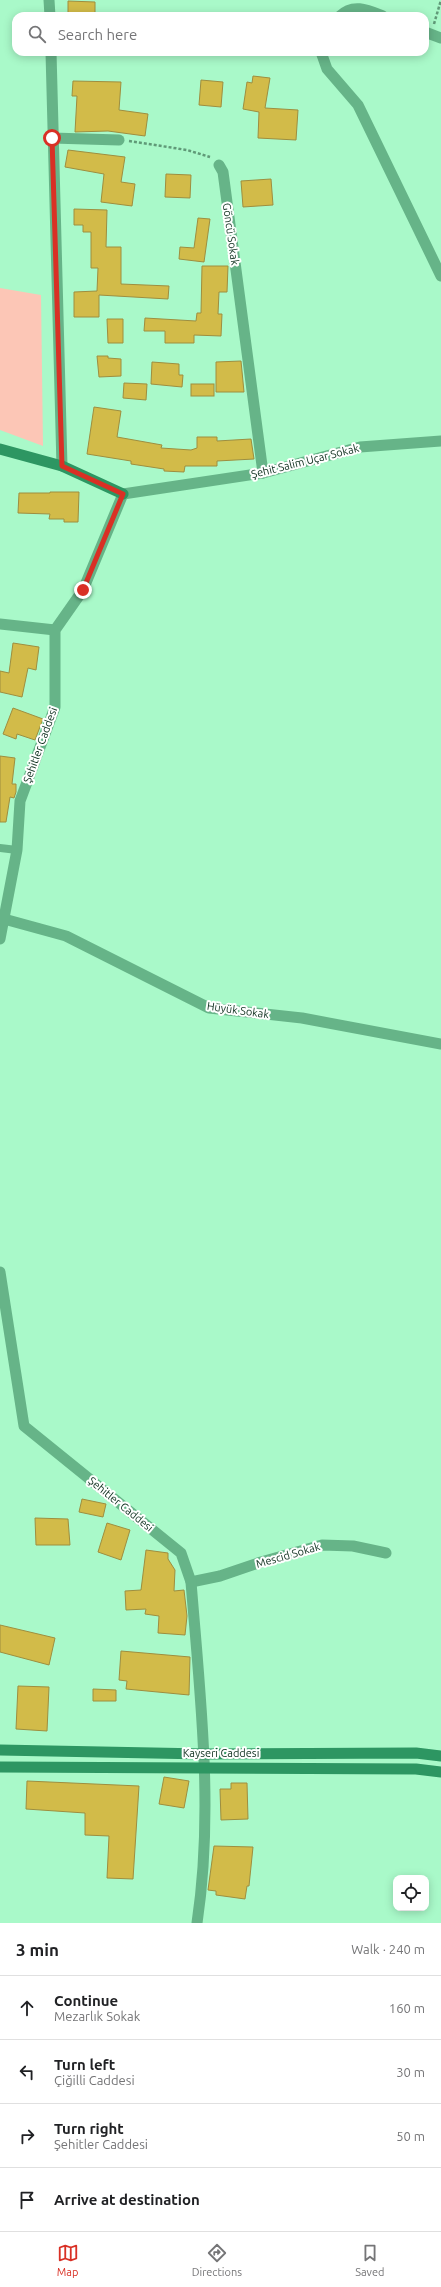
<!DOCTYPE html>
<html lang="en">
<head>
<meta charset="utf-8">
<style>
	body { margin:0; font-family:Ubuntu,sans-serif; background:#f2f2f2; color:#202124 }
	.controls { position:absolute; right:12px; bottom:12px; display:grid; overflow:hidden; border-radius:8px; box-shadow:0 2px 10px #0003 }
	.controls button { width:36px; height:36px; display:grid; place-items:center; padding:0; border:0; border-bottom:1px solid #e0e0e0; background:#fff; color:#202124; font:20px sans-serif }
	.stop { position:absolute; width:12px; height:12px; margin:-9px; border:3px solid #d93025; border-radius:50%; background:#fff }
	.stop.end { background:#d93025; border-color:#fff; box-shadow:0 1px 4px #0008 }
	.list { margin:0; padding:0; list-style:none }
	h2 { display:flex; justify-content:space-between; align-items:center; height:52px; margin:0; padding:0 16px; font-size:17px }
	h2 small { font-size:13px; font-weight:400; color:#757577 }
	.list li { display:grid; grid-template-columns:26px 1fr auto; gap:12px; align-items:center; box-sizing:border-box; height:64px; padding:0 16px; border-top:1px solid #e0e0e0 }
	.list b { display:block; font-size:15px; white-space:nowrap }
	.list p { margin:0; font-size:13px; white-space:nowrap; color:#757577 }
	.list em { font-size:13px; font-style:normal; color:#757577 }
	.icon { flex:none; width:22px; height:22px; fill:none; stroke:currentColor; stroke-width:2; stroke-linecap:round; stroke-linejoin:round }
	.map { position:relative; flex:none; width:441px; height:1923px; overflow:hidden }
	.search { position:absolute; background:#fff; box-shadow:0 2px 10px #0003; left:12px; right:12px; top:12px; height:44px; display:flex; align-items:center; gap:10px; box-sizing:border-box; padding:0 14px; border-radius:12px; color:#757577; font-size:15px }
	.sheet { height:308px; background:#fff }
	nav { display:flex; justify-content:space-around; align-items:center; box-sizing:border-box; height:56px; border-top:1px solid #e0e0e0; background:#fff; font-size:11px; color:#757577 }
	nav a { display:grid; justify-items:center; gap:2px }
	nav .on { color:#d93025 }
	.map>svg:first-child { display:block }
</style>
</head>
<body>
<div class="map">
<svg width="441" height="1923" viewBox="0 0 441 1923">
	<rect width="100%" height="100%" fill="#a9f9c9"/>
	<polygon fill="#fcc6b6" points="0,288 41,295 43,446 0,430"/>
	<g fill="#d2bb49" stroke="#9e8e3f">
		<polygon points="68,1 95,2 95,16 68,16"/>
		<polygon points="253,76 270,78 265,108 298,110 296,140 258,138 259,112 243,109 247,82 252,83"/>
		<polygon points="201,80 223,82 221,107 199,105"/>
		<polygon points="73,81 121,82 119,110 148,114 145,136 108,131 75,132 77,96 72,96"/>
		<polygon points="68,150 125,157 121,182 135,184 132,206 101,202 104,174 65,167"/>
		<polygon points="166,174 191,175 190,198 165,197"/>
		<polygon points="271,179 273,205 243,207 241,181"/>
		<polygon points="74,209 107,210 106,247 121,247 121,284 169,286 168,299 99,295 99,317 74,317 74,292 97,291 98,268 91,268 91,232 83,232 83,225 74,225"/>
		<polygon points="198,218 210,219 204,262 179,259 180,247 194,248"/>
		<polygon points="202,266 228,266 227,292 219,292 218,314 222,314 221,336 194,335 194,343 165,343 165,331 144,331 145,318 196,321 197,313 201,313"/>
		<polygon points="107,319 123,319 123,343 108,343"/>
		<polygon points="97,356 108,356 108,358 121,359 121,376 99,377"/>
		<polygon points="241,361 244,392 216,392 216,362"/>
		<polygon points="152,362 179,364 179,375 183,375 182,387 151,384"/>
		<polygon points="124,383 147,384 146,400 123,398"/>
		<rect x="191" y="384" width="23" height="12"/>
		<polygon points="94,407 121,411 117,437 162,445 161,448 191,450 197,448 197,437 217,437 217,441 251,439 254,459 217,461 217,466 185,466 184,472 164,471 164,469 131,464 131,461 87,454"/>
		<polygon points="50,492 79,492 78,522 64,522 64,519 49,519 50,514 18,513 19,493 50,493"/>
		<polygon points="13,643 39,647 36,670 28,668 22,697 0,692 0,671 9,673"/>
		<polygon points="13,708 43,719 35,740 17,734 16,739 3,734"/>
		<polygon points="0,756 15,758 12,784 16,784 16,792 14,798 10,797 6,822 0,822"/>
		<polygon points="82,1499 106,1504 103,1517 79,1512"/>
		<polygon points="35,1518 68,1519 70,1545 36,1545"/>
		<polygon points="107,1523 130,1530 121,1560 98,1552"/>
		<polygon points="146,1550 168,1553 168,1559 175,1570 174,1591 184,1590 187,1616 185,1635 158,1633 159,1616 145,1614 146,1609 126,1610 125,1591 141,1590"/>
		<polygon points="0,1625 55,1638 49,1665 0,1652"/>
		<polygon points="121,1651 190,1657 189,1695 126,1689 127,1681 119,1680"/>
		<polygon points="18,1686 49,1687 47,1731 16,1729"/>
		<polygon points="93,1689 116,1690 116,1701 93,1701"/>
		<polygon points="164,1777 189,1781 184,1808 159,1804"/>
		<polygon points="27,1781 139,1786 133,1879 107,1878 109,1836 85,1835 85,1813 26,1809"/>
		<polygon points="231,1783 247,1783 248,1819 221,1820 220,1789 231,1789"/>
		<polygon points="214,1846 253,1847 249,1886 247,1886 245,1899 216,1895 216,1891 208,1890"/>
	</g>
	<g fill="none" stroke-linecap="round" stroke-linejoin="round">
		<g stroke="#609a78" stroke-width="2.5" stroke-dasharray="3 2" stroke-linecap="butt">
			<polyline points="434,24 441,0"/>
			<polyline points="129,141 187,150 210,157"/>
		</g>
		<polyline stroke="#66b488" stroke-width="8" points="0,848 17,850"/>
		<g stroke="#66b488" stroke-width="11">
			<polyline points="49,0 50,16"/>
			<path d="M340,16C353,3 368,10 383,16"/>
			<polyline points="425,32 441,38"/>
			<polyline points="51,52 62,466"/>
			<polyline points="321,52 327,69 358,105 441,276"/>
			<polyline points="52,138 119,140"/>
			<polyline points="219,165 223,172 263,473"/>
			<polyline points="123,494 263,473 360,447 441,441"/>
			<polyline points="0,624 55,630"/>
			<polyline points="4,919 66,936 209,1008 302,1018 441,1044"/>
			<polyline points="191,1582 220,1576 261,1562 322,1545 353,1546 386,1553"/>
		</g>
		<g stroke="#66b488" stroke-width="11">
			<polyline points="0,939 17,850 20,801 55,707 55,630 83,590 123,494"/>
			<path d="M0,1272L24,1426L181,1553L191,1582C200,1695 214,1810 197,1923"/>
		</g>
		<g stroke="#2d9662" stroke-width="11">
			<polyline points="0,449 62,466 123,494"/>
			<polyline points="0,1750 204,1754 416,1753 441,1756"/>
			<polyline points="0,1767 416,1769 441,1772"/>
		</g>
	</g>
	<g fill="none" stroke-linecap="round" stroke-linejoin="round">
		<polyline stroke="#d93025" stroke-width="5" points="52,138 62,466 123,494 83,590"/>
	</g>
	<g text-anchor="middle" stroke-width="4" stroke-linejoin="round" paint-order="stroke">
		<g font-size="11" fill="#0d2e1d" stroke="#fff">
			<text transform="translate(231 234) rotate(82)" y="4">Göncü Sokak</text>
			<text transform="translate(305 461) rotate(-14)" y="4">Şehit Salim Uçar Sokak</text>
			<text transform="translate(40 745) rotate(-70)" y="4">Şehitler Caddesi</text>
			<text transform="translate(238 1010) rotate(8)" y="4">Hüyük Sokak</text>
			<text transform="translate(121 1504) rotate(39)" y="4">Şehitler Caddesi</text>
			<text transform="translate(288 1555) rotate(-16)" y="4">Mescid Sokak</text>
			<text x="221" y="1757">Kayseri Caddesi</text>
		</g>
	</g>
</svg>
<div class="controls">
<button><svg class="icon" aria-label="locate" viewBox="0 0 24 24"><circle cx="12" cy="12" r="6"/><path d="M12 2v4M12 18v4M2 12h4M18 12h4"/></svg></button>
</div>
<div class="stop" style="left:52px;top:138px"></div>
<div class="stop end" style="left:83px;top:590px"></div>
<div class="search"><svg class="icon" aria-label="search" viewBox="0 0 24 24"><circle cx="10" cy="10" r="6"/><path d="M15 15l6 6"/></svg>Search here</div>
</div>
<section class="sheet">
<h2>3 min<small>Walk · 240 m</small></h2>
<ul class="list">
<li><svg class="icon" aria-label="ahead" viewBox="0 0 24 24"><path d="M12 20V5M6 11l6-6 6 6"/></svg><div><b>Continue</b><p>Mezarlık Sokak</p></div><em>160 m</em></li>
<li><svg class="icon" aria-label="left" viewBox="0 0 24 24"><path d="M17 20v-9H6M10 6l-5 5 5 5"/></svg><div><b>Turn left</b><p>Çiğilli Caddesi</p></div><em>30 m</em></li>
<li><svg class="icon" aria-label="right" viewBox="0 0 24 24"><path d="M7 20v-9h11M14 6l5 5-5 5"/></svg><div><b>Turn right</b><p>Şehitler Caddesi</p></div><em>50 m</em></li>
<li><svg class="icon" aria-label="arrive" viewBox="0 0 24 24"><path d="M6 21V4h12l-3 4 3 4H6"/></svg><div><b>Arrive at destination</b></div></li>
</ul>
</section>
<nav>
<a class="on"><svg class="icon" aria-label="map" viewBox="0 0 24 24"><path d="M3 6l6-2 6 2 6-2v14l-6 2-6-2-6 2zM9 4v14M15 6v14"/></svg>Map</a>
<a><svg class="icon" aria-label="directions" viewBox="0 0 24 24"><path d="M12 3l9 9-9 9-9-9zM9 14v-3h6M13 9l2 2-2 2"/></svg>Directions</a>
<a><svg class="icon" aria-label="saved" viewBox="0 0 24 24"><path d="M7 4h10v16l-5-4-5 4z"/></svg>Saved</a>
</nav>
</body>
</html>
